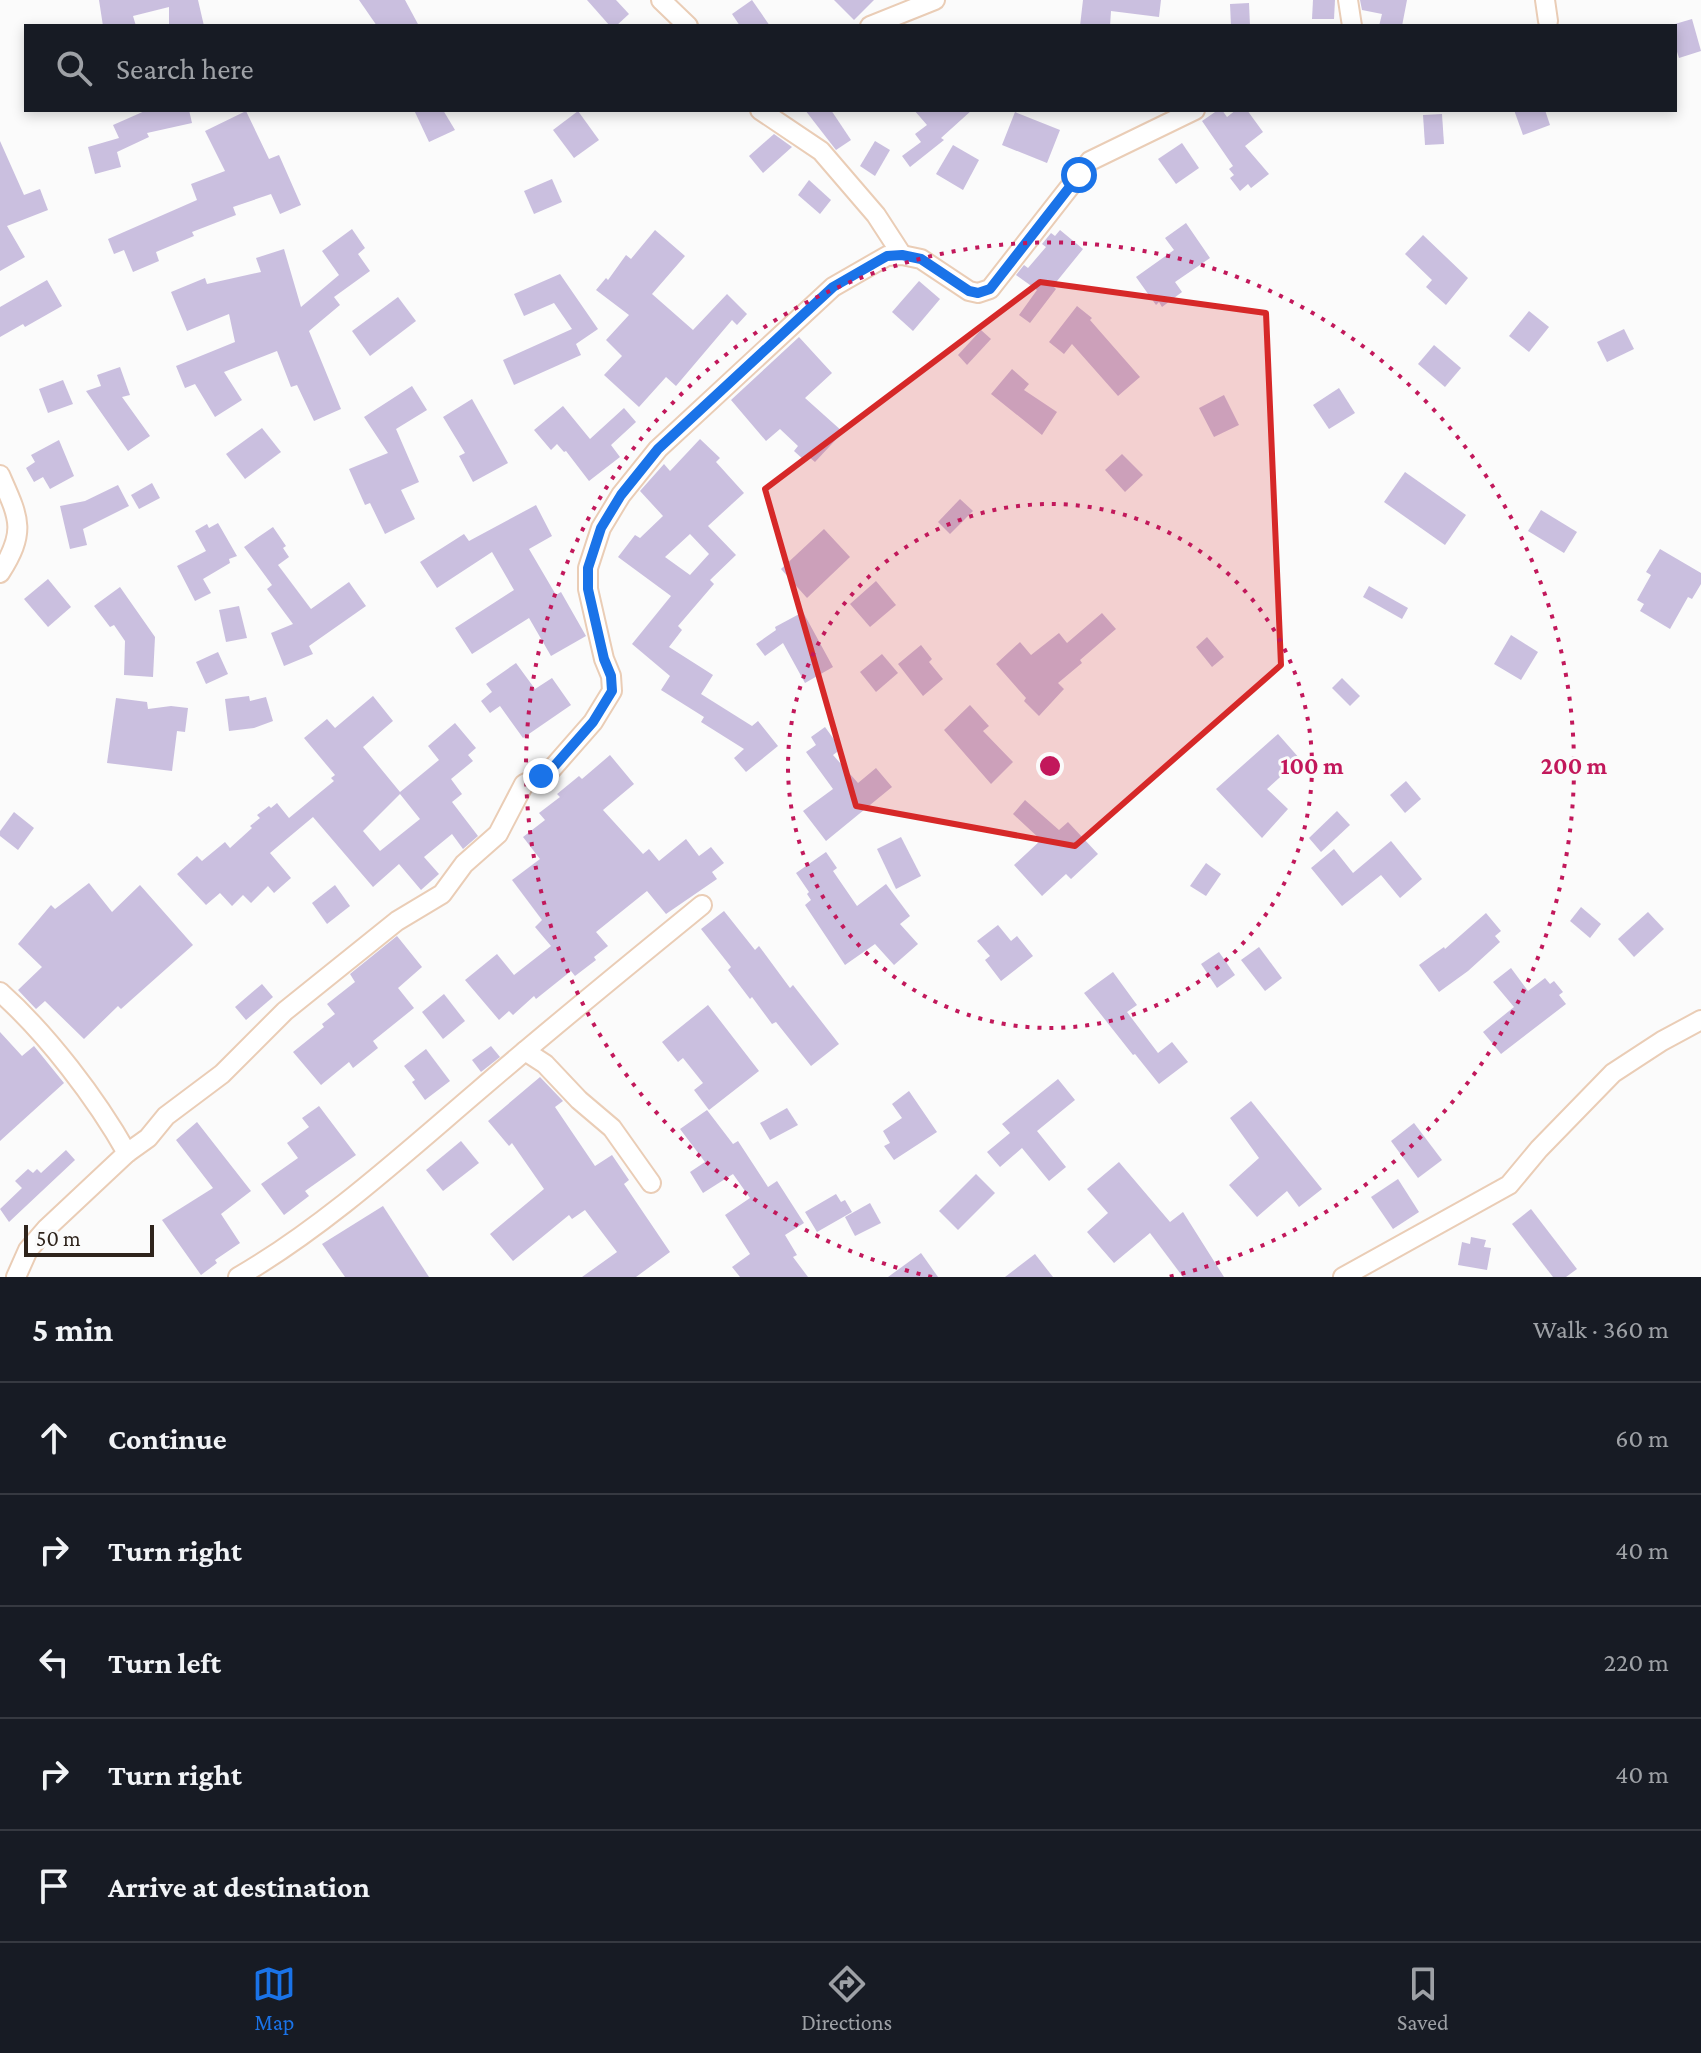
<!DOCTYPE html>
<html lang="en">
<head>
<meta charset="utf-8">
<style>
	body { margin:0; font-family:"Crimson Pro",serif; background:#20242c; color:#f1f3f6 }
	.scale { position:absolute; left:24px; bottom:20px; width:130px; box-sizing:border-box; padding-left:8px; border:4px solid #2f241c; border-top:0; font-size:22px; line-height:28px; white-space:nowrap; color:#2f241c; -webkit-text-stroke:6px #fbfbfb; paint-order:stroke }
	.stop { position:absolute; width:24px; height:24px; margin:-18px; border:6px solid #1a73e8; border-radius:50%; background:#fff }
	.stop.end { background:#1a73e8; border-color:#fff; box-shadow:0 2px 8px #0008 }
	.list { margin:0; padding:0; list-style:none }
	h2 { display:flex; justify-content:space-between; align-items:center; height:104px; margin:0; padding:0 32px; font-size:34px }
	h2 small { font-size:26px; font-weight:400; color:#9ea1a6 }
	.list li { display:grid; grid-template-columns:52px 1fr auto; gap:24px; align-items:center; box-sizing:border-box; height:112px; padding:0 32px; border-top:2px solid #363941 }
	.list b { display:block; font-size:30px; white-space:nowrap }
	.list em { font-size:26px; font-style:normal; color:#9ea1a6 }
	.icon { flex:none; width:44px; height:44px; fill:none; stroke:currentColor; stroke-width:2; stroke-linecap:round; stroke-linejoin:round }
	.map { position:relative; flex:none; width:1701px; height:1277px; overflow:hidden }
	.search { position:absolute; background:#171b24; box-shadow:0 4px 12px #0003; left:24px; right:24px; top:24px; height:88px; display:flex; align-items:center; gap:20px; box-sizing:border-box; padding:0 28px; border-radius:0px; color:#9ea1a6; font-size:30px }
	.sheet { height:664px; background:#171b24 }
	nav { display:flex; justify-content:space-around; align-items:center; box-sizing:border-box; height:112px; border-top:2px solid #363941; background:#171b24; font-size:22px; color:#9ea1a6 }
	nav a { display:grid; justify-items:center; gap:4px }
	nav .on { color:#1a73e8 }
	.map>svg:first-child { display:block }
</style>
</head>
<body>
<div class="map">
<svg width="1701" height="1277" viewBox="0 0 1701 1277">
	<rect width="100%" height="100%" fill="#fbfbfb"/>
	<g fill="#cabfdf" fill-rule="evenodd">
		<polygon points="99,0 198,0 204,26 169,26 169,7 133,16 136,26 103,26"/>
		<polygon points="359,0 405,0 419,26 377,26"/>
		<polygon points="587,0 616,0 629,14 616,26 610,26"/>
		<polygon points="752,0 770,26 740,26 732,14"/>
		<polygon points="834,0 874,0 854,20"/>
		<polygon points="1083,0 1161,0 1159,17 1111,11 1110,26 1080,26"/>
		<polygon points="1313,0 1335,0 1334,19 1312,19"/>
		<polygon points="1360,0 1407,0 1402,26 1379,26 1382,14 1362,10"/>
		<polygon points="1249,3 1250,26 1231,26 1230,4"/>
		<polygon points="1692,19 1701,51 1679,58 1675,45 1675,24"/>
		<polygon points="147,110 189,110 192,123 147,133 149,137 117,152 121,167 95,174 88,147 119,138 113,125"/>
		<polygon points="414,110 443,110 455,130 429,142"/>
		<polygon points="805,110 831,110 851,140 836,150"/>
		<polygon points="914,110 972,110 941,138 944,140 910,167 902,156 921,142 915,134 927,125"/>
		<polygon points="1218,110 1222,110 1227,117 1236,110 1247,110 1263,132 1245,146 1269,174 1251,188 1248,184 1240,191 1230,178 1234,175 1229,169 1233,166 1202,121"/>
		<polygon points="1514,110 1545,110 1550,125 1523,135"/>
		<polygon points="246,111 269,159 279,155 301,205 280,214 271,194 233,207 236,215 192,232 194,236 156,252 159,261 133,272 124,250 114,254 108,239 197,200 191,184 225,171 205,131"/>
		<polygon points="578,111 599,140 574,158 553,130"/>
		<polygon points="1015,112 1060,130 1047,163 1002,145"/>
		<polygon points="1442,114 1444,144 1425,145 1423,115"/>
		<polygon points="774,134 792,147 763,173 749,156"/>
		<polygon points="0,141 24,195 40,189 48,210 7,226 25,257 0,271"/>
		<polygon points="875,141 890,150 875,176 860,166"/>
		<polygon points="1182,143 1199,168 1176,184 1158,159"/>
		<polygon points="953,145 979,160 963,190 936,174"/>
		<polygon points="552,179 562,202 534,214 524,191"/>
		<polygon points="809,180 831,200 820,214 798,195"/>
		<polygon points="1186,223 1210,258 1175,282 1182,292 1162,307 1159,302 1156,305 1136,277 1174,250 1165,238"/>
		<polygon points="352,229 365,248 358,254 370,271 334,297 340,305 309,331 341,409 314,421 297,385 291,387 277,351 224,372 242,400 215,417 195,384 185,388 176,366 235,342 229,314 187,331 171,292 205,278 207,284 261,272 256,258 284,249 301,307 339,275 322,251"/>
		<polygon points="655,230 685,256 652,294 693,330 727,294 747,314 737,325 732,320 676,386 666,377 639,407 604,375 622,356 606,340 629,315 596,290 606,278 608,280 626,255 631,259"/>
		<polygon points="1060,230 1083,249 1053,286 1056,289 1030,323 1019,315 1037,290 1016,275 1024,265 1028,268 1046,247 1042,244 1051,233 1055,236"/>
		<polygon points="1423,235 1468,278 1446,305 1426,287 1432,280 1405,254"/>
		<polygon points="560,274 598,329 576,344 581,355 514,385 503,360 572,329 554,303 524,316 514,294"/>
		<polygon points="47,280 62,306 25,327 23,324 0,337 0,307"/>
		<polygon points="919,281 940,299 913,331 892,312"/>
		<polygon points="398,297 416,321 370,356 352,331"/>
		<polygon points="1077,306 1092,318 1090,320 1140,377 1118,396 1072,344 1064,354 1049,342"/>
		<polygon points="1529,311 1549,327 1529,352 1509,336"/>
		<polygon points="1624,329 1634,349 1607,362 1597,342"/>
		<polygon points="981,330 991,339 967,365 958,355"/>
		<polygon points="799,337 832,373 805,398 843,432 815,462 809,457 805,461 794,451 798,446 780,429 766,441 731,400"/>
		<polygon points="1434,345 1461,368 1445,387 1418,364"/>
		<polygon points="120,367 130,395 122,397 150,436 128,451 86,391 101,386 97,375"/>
		<polygon points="1012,369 1029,384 1024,390 1057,412 1042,435 991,394"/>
		<polygon points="63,380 73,404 48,413 39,389"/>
		<polygon points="412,386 427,410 396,429 419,482 401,490 415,519 385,534 370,503 365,505 349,469 388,453 364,417"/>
		<polygon points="1339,388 1355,413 1329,429 1313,405"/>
		<polygon points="1224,395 1239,425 1214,437 1199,408"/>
		<polygon points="472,399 508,463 473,482 459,456 465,453 443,417"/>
		<polygon points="563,406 590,439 624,408 636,422 611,445 620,457 589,481 566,451 564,452 557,444 551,450 534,430"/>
		<polygon points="262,428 281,452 245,479 226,454"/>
		<path d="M700,439L720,458L716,462L744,493L708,526L736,555L710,580L714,584L678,626L682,630L669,647L713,675L701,694L752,726L758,721L778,746L746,772L734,758L744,749L701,722L704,717L661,690L670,676L632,644L671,596L618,557L635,535L640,538L663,516L640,491L664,464L670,471ZM690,534L709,554L690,575L665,557Z"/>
		<polygon points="59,440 74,476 50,489 43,477 34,482 26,468 35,462 31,455"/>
		<polygon points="1122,454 1143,475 1125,492 1105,470"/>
		<polygon points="1405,472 1466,515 1445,545 1384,502"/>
		<polygon points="152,483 160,498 139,509 131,495"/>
		<polygon points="118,485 129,506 83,529 87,545 70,549 60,506 85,501"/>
		<polygon points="960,499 973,511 950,534 938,522"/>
		<polygon points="536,505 552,536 529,549 556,595 561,592 586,636 551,656 529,618 472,654 455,628 514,590 492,552 437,588 420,562 464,534 469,541"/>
		<polygon points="1541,510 1577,532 1564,553 1528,531"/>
		<polygon points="218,523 237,556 229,559 230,563 203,579 211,593 195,601 177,566 206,551 195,531 207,524 209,528"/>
		<polygon points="273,527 286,546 283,548 289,557 278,565 311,609 349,582 366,606 309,646 313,654 284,666 271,633 293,624 267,589 272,585 244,547"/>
		<polygon points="824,529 850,557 807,598 781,569"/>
		<polygon points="1660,549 1701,573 1701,584 1692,599 1688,597 1670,629 1640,611 1644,604 1637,600 1651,575 1646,572"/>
		<polygon points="48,579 71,607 48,627 24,599"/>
		<polygon points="876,581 896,605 870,627 850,604"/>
		<polygon points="1369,586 1408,608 1402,619 1363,597"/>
		<polygon points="120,587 155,637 153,677 124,675 125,641 114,625 110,627 94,606"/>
		<polygon points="239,606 247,638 226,642 219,610"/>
		<polygon points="803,612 833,667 805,683 783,643 765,656 756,644 776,630 775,627"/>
		<polygon points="1102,613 1116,629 1080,660 1082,663 1058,683 1064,689 1039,716 1024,701 1026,698 996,664 1020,642 1031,655 1059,633 1067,643"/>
		<polygon points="1511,635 1538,652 1521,680 1494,664"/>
		<polygon points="1207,637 1224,657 1212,667 1196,647"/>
		<polygon points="921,645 932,659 929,662 943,679 923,696 898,664"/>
		<polygon points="218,652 228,674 206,684 196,662"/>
		<polygon points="882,654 898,673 876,692 860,672"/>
		<polygon points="516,663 535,689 552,678 571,705 523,738 500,706 490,713 481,701 492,692 486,684"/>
		<polygon points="1342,678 1360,696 1350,706 1332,688"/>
		<polygon points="249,696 250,701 266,697 273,721 254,728 229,731 225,699"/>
		<path d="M373,696L393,721L363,747L400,792L439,760L428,746L455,723L476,748L468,755L473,761L451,779L462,794L452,802L478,836L463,849L452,834L424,857L439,874L421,890L399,864L373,887L313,817L270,853L291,878L274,893L268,886L251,903L243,895L232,906L220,893L206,905L177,874L197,856L202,861L225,842L230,848L252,828L250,826L260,818L257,815L269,806L271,808L277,803L289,818L334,781L331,778L335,775L304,738L327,719L335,728ZM400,794L420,819L380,851L363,831Z"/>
		<polygon points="116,698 147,702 148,709 171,706 188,708 185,732 177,731 172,771 107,763"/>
		<polygon points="970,705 989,726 983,731 1013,762 991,784 944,730"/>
		<polygon points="825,727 841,749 833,755 858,783 876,768 892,787 826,841 803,811 833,789 806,752 816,745 811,737"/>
		<polygon points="1278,734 1300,759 1267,789 1288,809 1262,838 1216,789"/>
		<polygon points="610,755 634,784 603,810 643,854 649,849 659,861 686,839 699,856 711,847 724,863 712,872 717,879 666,914 647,891 596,932 608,946 594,957 596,960 575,976 571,971 536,999 534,996 513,1015 509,1011 499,1020 465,980 497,954 514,975 551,946 535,927 542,920 512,880 540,859 523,837 545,820 539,813 560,797 557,794 579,776 582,779"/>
		<polygon points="1406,781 1421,799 1405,813 1390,795"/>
		<polygon points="1025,800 1059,830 1068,822 1098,854 1071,879 1066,874 1042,896 1014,865 1041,840 1013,814"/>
		<polygon points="1337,811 1350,825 1321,852 1309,838"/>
		<polygon points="14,812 34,828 18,850 0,836 0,831"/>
		<polygon points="901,837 921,876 896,889 877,849"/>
		<polygon points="1391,841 1422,879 1400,898 1381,875 1342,906 1311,868 1334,849 1353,873"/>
		<polygon points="826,852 837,868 833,871 857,906 886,884 910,916 900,924 918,944 894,965 875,944 845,965 805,905 811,900 807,894 809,892 796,873"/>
		<polygon points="1206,863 1221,874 1206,896 1190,886"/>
		<polygon points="89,883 112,912 140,885 193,945 121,1009 118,1006 84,1039 45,1001 36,1009 18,990 42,967 18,944 51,905 55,909"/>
		<polygon points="335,885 350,906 327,924 312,903"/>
		<polygon points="1581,907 1601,924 1590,938 1570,921"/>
		<polygon points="724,911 755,950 759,946 790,988 793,985 839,1044 811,1066 776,1022 772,1024 752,997 750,999 728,970 731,967 701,929"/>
		<polygon points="1648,912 1664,929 1634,957 1618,939"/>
		<polygon points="1486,913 1501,931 1495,936 1500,942 1468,971 1439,992 1419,965 1444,947 1445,949"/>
		<polygon points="998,925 1011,941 1017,936 1033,956 1001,981 985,960 990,956 977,941"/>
		<polygon points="397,936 422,967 398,988 414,1008 373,1041 378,1048 353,1068 349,1062 321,1085 293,1052 324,1027 322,1024 335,1014 327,1004 355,982 350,974"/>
		<polygon points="1259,947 1282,978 1265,991 1241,960"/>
		<polygon points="1219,952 1235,975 1217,988 1201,964"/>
		<polygon points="1511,968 1528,991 1545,978 1550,984 1554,981 1563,992 1559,995 1566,1004 1501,1054 1483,1032 1514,1007 1493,982"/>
		<polygon points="1113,972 1137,1005 1127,1012 1158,1053 1172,1042 1188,1062 1159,1084 1135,1054 1133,1055 1084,993"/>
		<polygon points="262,984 273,997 246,1020 235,1007"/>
		<polygon points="444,994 465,1021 443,1039 422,1012"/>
		<polygon points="708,1005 759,1071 709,1110 694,1090 703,1083 683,1058 678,1062 662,1042"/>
		<polygon points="0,1032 22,1056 34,1046 64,1083 0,1141"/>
		<polygon points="491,1046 500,1057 481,1072 472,1060"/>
		<polygon points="426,1049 450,1081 425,1100 412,1082 415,1080 404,1066"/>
		<polygon points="540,1077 563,1101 555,1107 595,1166 612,1155 629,1180 624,1184 670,1252 636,1277 582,1277 617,1252 585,1210 572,1219 569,1215 513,1261 490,1234 544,1189 512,1143 509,1146 488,1121"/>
		<polygon points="1058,1079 1075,1100 1037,1131 1066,1167 1049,1181 1022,1148 1000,1167 987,1152 1010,1133 1002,1124"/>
		<polygon points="909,1091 937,1132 894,1160 884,1146 890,1143 883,1131 902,1118 892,1104"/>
		<polygon points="1251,1101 1322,1189 1299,1207 1287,1191 1257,1217 1229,1185 1259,1158 1230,1118"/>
		<polygon points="319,1106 356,1155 305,1191 309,1196 284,1215 261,1184 298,1158 287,1143 309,1127 302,1118"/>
		<polygon points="787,1108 798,1125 770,1140 760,1123"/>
		<polygon points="707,1110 733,1144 738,1141 768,1187 777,1181 804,1223 785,1235 797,1255 793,1257 808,1277 740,1277 732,1267 750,1254 725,1215 750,1198 733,1174 703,1193 690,1172 705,1162 680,1129"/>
		<polygon points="197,1122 251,1191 221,1214 240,1243 215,1260 217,1263 201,1275 162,1220 213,1188 176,1140"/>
		<polygon points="1414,1123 1442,1160 1418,1178 1391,1141"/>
		<polygon points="461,1141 479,1163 443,1191 426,1170"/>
		<polygon points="66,1150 75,1160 9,1222 0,1209 22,1188 15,1181 28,1169 33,1173 37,1169 41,1173"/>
		<polygon points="1119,1162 1170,1222 1183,1212 1224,1277 1183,1277 1150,1233 1114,1263 1087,1232 1108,1213 1087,1189"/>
		<polygon points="976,1174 995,1193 958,1230 939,1211"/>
		<polygon points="1398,1179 1419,1212 1393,1229 1371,1197"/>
		<polygon points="836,1194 841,1202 845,1200 852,1212 817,1232 805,1212"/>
		<polygon points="870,1203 881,1223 855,1236 845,1217"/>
		<polygon points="383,1206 429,1277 345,1277 322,1244"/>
		<polygon points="1531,1209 1577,1269 1566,1277 1553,1277 1512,1224"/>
		<polygon points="1471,1237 1486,1240 1484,1247 1491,1248 1487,1270 1458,1265 1462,1242 1470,1244"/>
		<polygon points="921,1253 938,1277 888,1277"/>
		<polygon points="1035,1254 1053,1277 1005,1277"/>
	</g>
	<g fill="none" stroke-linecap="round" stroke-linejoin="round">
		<defs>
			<g id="street">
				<polyline points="661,0 688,26"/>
				<polyline points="1348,0 1352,26"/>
				<polyline points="1545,0 1548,21"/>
				<polyline points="870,26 935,0"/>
				<polyline points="760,110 821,151 876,215 902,255"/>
				<path d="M0,475C19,518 27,531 0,573"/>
				<path d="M0,992C47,1034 96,1098 127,1153"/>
				<polyline points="525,1051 545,1064 579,1100 612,1128 651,1183"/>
				<polyline points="16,1277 28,1250 47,1228 127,1153 148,1138 166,1116 222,1074 285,1011 397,921 442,894 464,864 498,834 524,784 550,771 593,722 612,691 611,676 604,659 588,589 588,568 601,528 621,495 658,449 833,287 887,256 902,255 921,259 969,291 978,293 990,289 1090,161 1195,110"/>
				<path d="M238,1277C323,1228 403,1155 478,1091C551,1028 626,967 702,905"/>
				<polyline points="1343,1277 1509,1185 1539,1149 1613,1073 1662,1041 1701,1020"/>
			</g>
		</defs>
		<use href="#street" stroke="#eacdb6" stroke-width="22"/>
		<use href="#street" stroke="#fff" stroke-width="18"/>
	</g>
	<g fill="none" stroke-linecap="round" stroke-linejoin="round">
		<polyline stroke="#1a73e8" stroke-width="10" points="541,776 550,771 593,722 612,691 611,676 604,659 588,589 588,568 601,528 621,495 658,449 833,287 887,256 902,255 921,259 969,291 978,293 990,289 1079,175"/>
	</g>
	<path fill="#d62828" fill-opacity="0.2" stroke="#d62828" stroke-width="6" stroke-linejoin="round" d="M1040,282L1266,313L1281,665L1075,846L856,806L765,489Z"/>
	<g fill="none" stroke="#c2185b" stroke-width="4" stroke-dasharray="4 8">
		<circle cx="1050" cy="766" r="262"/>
		<path d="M932 1277A524 524 0 1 1 1168 1277"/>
	</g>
	<circle cx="1050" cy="766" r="12" fill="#c2185b" stroke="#fbfbfb" stroke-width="4"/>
	<g font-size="24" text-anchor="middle" font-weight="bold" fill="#c2185b" stroke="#fbfbfb" stroke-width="6" stroke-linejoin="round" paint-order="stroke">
		<text x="1312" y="774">100 m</text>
		<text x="1574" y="774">200 m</text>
	</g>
</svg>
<div class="scale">50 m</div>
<div class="stop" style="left:1079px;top:175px"></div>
<div class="stop end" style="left:541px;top:776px"></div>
<div class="search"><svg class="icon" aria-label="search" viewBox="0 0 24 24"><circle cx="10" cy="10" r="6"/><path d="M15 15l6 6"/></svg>Search here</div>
</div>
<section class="sheet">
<h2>5 min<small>Walk · 360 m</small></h2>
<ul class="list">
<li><svg class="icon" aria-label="ahead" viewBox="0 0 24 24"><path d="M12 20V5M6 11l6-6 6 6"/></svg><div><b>Continue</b></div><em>60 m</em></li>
<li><svg class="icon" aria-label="right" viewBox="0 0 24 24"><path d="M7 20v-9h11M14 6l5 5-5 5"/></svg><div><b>Turn right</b></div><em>40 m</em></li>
<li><svg class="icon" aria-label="left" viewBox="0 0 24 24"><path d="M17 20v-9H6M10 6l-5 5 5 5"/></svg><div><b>Turn left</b></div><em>220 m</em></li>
<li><svg class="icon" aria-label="right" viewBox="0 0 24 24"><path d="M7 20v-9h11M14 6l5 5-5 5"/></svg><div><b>Turn right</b></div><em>40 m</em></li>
<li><svg class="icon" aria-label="arrive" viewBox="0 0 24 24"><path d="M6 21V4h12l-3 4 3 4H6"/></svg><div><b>Arrive at destination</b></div></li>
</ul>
</section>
<nav>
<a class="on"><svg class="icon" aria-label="map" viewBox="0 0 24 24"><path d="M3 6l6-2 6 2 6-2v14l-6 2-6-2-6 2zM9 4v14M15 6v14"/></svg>Map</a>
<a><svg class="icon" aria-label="directions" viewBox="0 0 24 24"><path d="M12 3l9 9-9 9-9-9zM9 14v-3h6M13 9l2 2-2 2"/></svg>Directions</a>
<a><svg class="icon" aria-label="saved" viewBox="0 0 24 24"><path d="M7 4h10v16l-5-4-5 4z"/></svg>Saved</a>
</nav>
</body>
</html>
